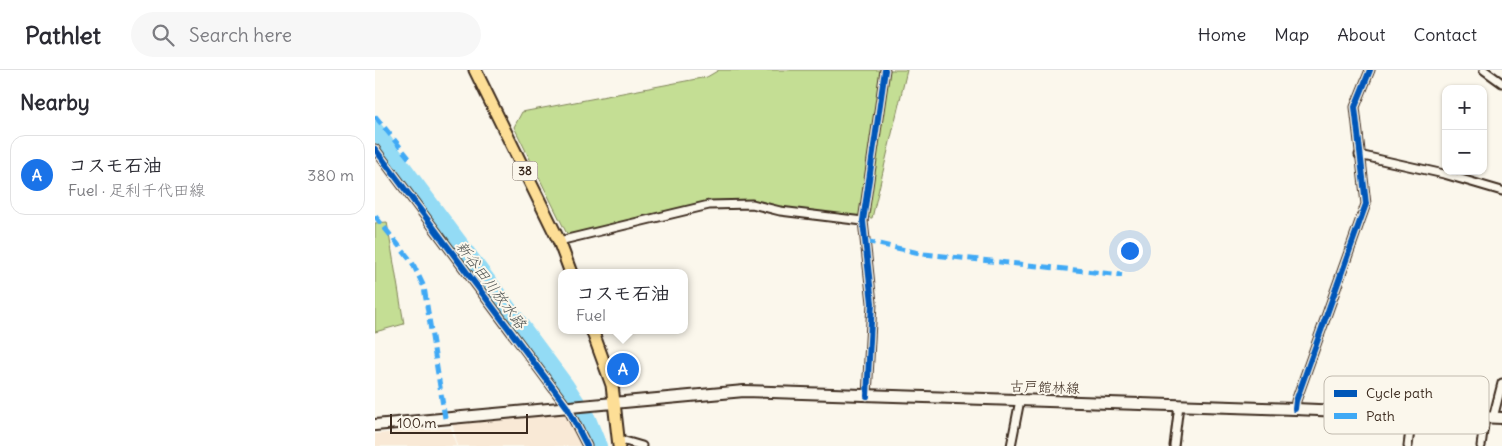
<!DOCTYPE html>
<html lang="en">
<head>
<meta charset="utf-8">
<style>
	body { margin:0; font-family:Delius,"Klee One",sans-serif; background:#f7f7f7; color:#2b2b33 }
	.controls { position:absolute; right:15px; top:15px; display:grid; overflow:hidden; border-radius:10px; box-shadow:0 1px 4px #0004 }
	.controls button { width:45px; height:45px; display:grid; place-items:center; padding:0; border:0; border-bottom:1px solid #e1e1e2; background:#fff; color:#2b2b33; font:25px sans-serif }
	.scale { position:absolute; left:15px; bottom:12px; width:138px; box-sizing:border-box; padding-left:5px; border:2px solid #3b2a1e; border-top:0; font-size:14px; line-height:18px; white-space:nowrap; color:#3b2a1e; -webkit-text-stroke:4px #fbf7ec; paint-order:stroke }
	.you { position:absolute; left:754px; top:180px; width:18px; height:18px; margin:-12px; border:4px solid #fff; border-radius:50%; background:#1a73e8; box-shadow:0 0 0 8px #1a73e833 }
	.badge { display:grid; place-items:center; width:32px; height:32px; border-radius:50%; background:#1a73e8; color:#fff; font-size:16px; font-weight:700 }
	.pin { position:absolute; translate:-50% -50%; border:2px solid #fff; box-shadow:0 1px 5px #0006 }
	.popup { position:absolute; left:183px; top:199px; width:130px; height:65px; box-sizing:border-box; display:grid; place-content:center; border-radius:10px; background:#fff; filter:drop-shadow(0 1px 4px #0005); font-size:16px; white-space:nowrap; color:#7c7c81 }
	.popup b { font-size:19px; color:#2b2b33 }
	.popup::after { content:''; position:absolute; left:50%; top:100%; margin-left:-10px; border:10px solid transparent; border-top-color:#fff }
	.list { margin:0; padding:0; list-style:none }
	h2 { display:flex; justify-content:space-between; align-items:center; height:65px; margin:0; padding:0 20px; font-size:21px }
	h2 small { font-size:16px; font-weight:400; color:#7c7c81 }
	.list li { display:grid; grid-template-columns:32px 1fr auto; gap:15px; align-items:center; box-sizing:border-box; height:80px; margin:0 10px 10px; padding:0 10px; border:1px solid #e1e1e2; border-radius:15px }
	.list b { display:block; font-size:19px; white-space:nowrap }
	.list p { margin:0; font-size:16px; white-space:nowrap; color:#7c7c81 }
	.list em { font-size:16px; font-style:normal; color:#7c7c81 }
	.icon { flex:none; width:28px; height:28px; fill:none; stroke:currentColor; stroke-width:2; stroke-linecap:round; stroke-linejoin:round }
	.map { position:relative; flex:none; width:1127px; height:376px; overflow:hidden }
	header { display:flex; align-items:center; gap:30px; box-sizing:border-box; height:70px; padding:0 25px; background:#fff; border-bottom:1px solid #e1e1e2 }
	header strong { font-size:24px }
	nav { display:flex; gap:28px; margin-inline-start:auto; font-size:18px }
	.search { width:350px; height:45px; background:#f7f7f7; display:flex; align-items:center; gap:12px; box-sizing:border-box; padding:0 18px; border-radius:28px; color:#7c7c81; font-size:19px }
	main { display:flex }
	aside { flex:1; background:#fff }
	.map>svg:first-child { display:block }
</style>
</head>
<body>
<header>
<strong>Pathlet</strong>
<div class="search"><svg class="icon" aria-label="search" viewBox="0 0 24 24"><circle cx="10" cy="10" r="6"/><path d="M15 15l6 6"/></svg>Search here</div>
<nav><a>Home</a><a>Map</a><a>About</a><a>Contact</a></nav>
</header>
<main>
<aside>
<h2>Nearby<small></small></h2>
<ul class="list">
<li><span class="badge">A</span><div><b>コスモ石油</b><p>Fuel · 足利千代田線</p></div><em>380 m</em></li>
</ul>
</aside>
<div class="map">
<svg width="1127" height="376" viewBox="0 0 1127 376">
	<rect width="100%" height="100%" fill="#fbf7ec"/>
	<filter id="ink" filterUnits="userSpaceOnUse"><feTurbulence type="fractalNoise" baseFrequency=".02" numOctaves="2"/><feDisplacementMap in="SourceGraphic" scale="10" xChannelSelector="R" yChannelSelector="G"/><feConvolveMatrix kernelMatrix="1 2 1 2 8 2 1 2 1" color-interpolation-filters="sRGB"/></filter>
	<g filter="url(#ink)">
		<g fill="#f9e9d6">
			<polygon points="192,343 208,376 83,376 77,353"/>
			<polygon points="76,358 81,376 0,376 0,364"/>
		</g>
		<g fill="#c4de94" stroke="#808459">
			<polygon points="344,0 532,0 497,148 386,136 325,137 196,168 191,162 139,57 147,42 332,7"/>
			<polygon points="12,152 29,254 0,262 0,153"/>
		</g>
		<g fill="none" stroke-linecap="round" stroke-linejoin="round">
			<polyline stroke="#93dbf5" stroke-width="16" points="0,59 190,314 213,349 224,376"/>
			<defs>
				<g id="street">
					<polyline points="1109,0 1127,13"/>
					<polyline points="0,79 192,337 212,376"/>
					<polyline points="984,85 1069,104 1127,121"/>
					<polyline points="184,171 334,135 377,134 405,141 488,151"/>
					<polyline points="492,326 497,233 488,151 510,0"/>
					<polyline points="920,339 921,331 991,134 980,37 995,0"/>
					<polyline points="1118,348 1127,313"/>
					<polyline points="243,369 267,376"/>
					<polyline points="636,376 645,330"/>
					<polyline points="799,376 804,335"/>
					<polyline points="1033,376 1037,345"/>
					<polyline points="1106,376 1110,347"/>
				</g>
				<polyline id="secondary" points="0,355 369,321 920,339 1127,348"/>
				<g id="primary">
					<polyline points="100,0 184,171 196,203"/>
					<polyline points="217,260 237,315 244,376"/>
				</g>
			</defs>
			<use href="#street" stroke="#3b2a1e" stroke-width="11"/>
			<use href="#secondary" stroke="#3b2a1e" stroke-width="14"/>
			<use href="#primary" stroke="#3b2a1e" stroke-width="15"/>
			<use href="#street" stroke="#fbf7ec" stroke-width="7"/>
			<use href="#secondary" stroke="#fbf7ec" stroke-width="10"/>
			<use href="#primary" stroke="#fdde96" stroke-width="11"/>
			<g stroke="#3fa9f5" stroke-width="5" stroke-dasharray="10 5" stroke-linecap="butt">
				<polyline points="0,46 34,88"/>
				<polyline points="0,146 37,192 49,217 70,348"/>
				<polyline points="490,171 549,184 747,205"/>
			</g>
			<defs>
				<g id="cycleway">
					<polyline points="0,79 192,337 212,376"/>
					<polyline points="492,326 497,233 488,151 510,0"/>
					<polyline points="920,339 921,331 991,134 980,37 995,0"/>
				</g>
			</defs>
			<use href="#cycleway" stroke="#fbf7ec" stroke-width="9"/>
			<use href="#cycleway" stroke="#0057b8" stroke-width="6"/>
		</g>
	</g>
	<g text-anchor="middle" stroke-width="4" stroke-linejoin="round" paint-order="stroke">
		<rect fill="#fbf7ec" stroke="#75685c" stroke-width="1" x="137.5" y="91.5" width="25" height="19" rx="4"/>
		<g font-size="12" font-weight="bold" fill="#3b2a1e">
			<text x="150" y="105">38</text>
		</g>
		<g font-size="14" fill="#3b2a1e" stroke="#fbf7ec">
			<text transform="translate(670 317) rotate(2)" y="5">古戸館林線</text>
		</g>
		<g font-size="15" font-style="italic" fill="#515654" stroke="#fbf7ec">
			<text transform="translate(116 215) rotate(53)" y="5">新谷田川放水路</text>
		</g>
	</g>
	<rect x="949" y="306" width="165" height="58" rx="8" fill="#fbf7ec" stroke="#c1baae" stroke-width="1"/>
	<rect x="959" y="320" width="23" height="7" fill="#0057b8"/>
	<rect x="959" y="343" width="23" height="6" fill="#3fa9f5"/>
	<g font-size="14" fill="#3b2a1e">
		<text x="991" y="328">Cycle path</text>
		<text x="991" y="351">Path</text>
	</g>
</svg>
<div class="controls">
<button>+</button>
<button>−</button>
</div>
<div class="scale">100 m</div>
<div class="you"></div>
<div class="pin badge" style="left:248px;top:299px">A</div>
<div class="popup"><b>コスモ石油</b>Fuel</div>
</div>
</main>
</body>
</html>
